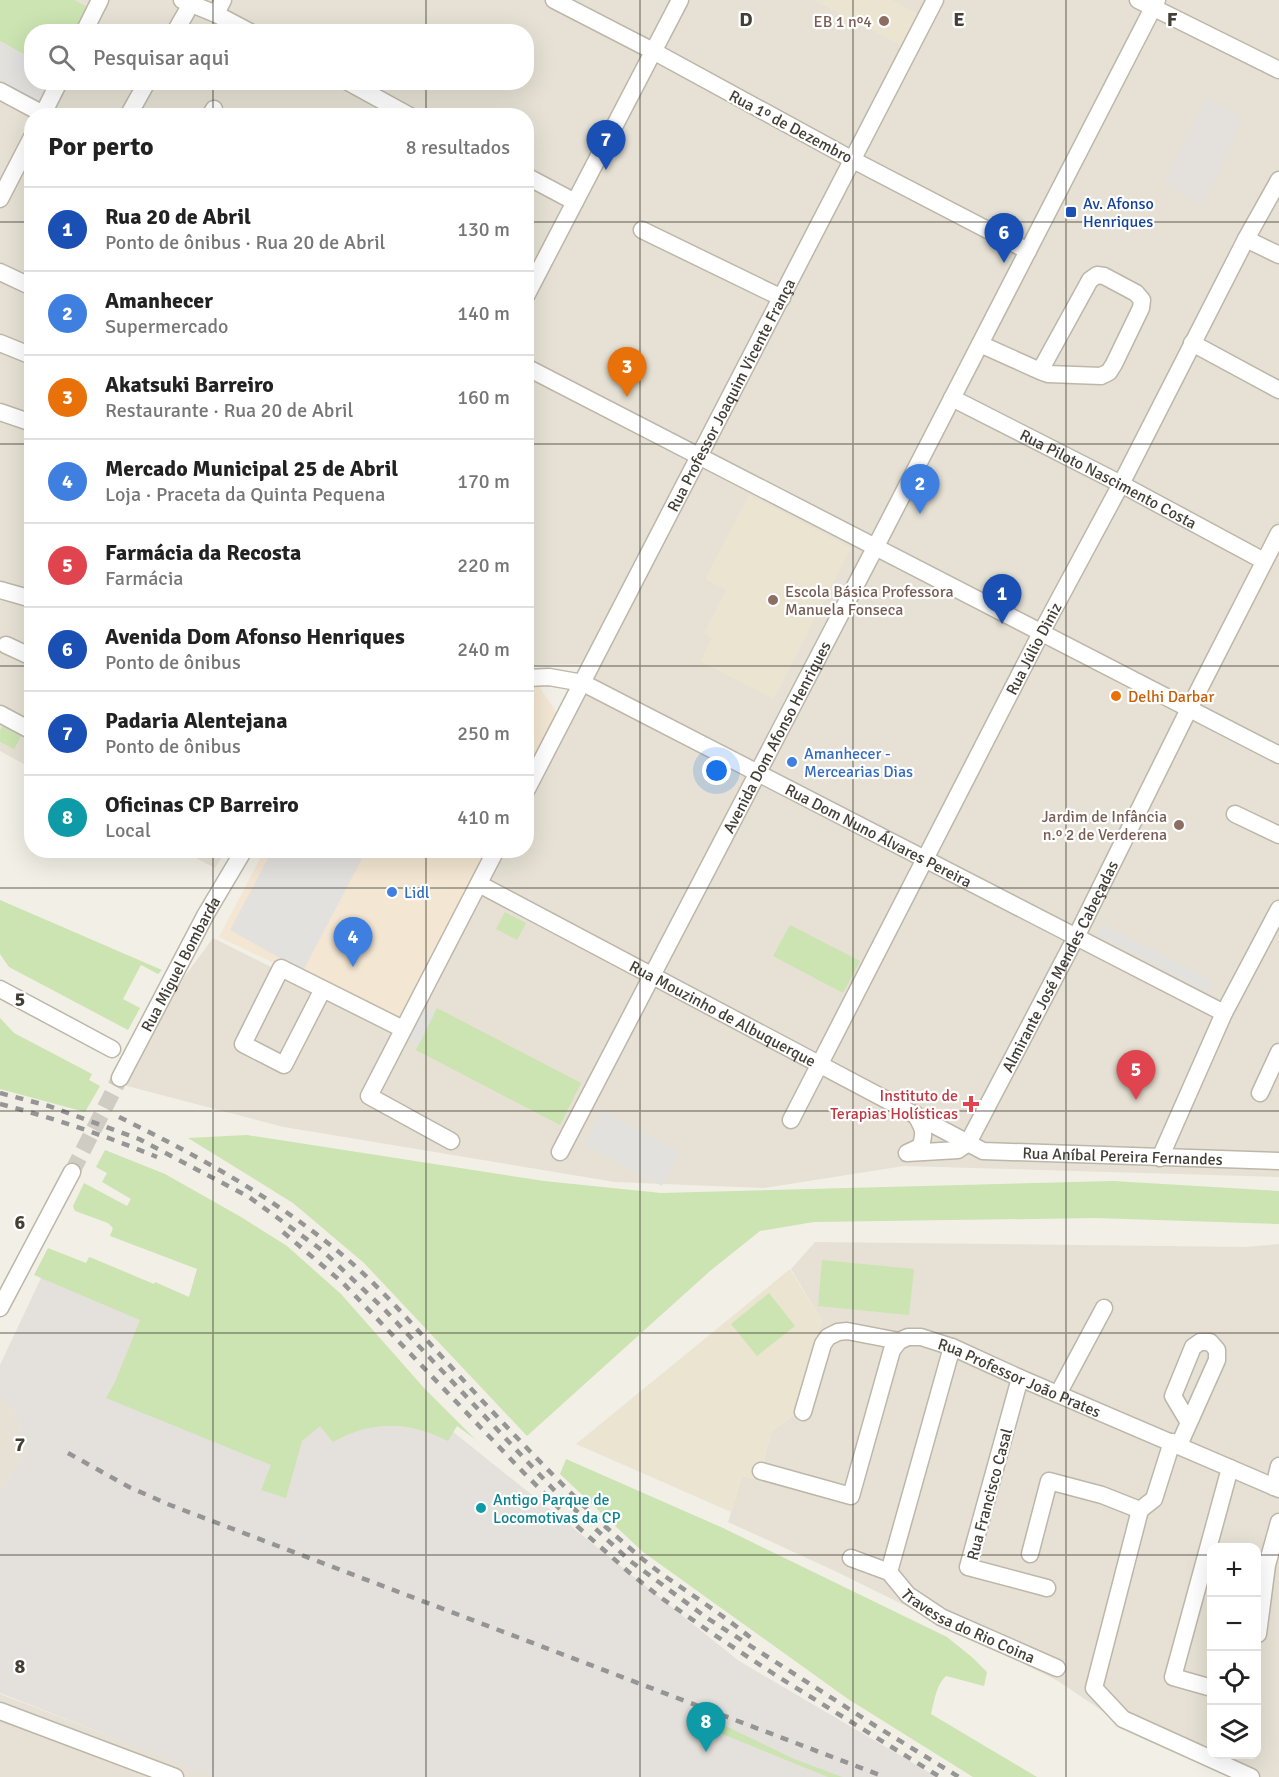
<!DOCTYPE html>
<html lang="pt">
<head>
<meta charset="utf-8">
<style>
	body { margin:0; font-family:Signika,sans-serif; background:#f2f2f2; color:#222 }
	.controls { position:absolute; right:18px; bottom:18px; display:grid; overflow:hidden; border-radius:12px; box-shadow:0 6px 24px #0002 }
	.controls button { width:54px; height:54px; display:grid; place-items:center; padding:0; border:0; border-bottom:2px solid #e0e0e0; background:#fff; color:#222; font:30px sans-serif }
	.you { position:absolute; left:717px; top:771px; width:21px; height:21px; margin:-15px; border:4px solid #fff; border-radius:50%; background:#1a73e8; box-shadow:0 0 0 9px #1a73e833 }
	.badge { display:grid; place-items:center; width:39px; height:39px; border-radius:50%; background:#ee4621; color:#fff; font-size:20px; font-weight:700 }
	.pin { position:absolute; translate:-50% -50px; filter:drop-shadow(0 2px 3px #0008) }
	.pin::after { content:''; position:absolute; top:32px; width:21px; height:18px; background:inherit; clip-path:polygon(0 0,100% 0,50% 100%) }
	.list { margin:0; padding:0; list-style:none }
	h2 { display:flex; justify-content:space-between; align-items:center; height:78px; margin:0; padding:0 24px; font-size:26px }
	h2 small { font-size:20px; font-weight:400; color:#767676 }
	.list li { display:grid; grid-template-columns:39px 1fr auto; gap:18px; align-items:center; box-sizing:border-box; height:84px; padding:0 24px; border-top:2px solid #e0e0e0 }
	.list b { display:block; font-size:22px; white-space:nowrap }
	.list p { margin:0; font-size:20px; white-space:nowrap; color:#767676 }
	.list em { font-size:20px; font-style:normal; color:#767676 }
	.icon { flex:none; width:33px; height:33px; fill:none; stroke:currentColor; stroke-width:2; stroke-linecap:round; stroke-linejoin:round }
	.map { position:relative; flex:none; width:1279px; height:1777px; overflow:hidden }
	.search { position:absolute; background:#fff; box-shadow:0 6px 24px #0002; left:24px; top:24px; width:510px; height:66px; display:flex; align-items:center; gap:15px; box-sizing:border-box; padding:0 21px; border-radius:24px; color:#767676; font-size:22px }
	.panel { position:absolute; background:#fff; box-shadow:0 6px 24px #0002; left:24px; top:108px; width:510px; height:750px; border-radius:24px }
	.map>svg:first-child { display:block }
</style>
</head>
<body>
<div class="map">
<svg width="1279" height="1777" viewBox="0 0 1279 1777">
	<rect width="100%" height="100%" fill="#f2efe6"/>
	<g fill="#e6e1d4" fill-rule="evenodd">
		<path d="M0,0H1279V1177L904,1166L764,1188L615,1182L284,1127L108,1081L213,938L404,1033L500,851L526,850L527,800L598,664L527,665L526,116H32L31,768L0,751ZM32,32H526V82H32Z"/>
		<polygon points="183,851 226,851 215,868"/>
		<path d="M815,1242L1246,1247L1279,1244V1777H1232L1144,1739L1058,1681L837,1572L728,1522L742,1476L758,1480L772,1431L794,1415L805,1373L822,1321L791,1269ZM1212,1548H1256V1754H1212Z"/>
		<polygon points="0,1396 11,1406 28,1449 0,1490"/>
		<polygon points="0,1694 167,1758 214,1777 0,1777"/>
	</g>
	<g fill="#f3e6d2">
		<polygon points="527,687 539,687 558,714 527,775"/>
		<polygon points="264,851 488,851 399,1022 219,937"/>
	</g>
	<g fill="#e4e0db">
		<polygon points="1206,97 1244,117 1226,158 1202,206 1164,182"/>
		<polygon points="49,1261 406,1394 739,1661 937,1777 214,1777 0,1693 0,1490 28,1449 11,1406 0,1396 0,1365"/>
	</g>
	<g fill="#ebe4d1">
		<polygon points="813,0 892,0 918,14 901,45"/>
		<polygon points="749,495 851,548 774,699 700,661 712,638 704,633 726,590 705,579"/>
		<polygon points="790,1269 822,1321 808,1373 805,1373 794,1415 772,1431 758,1480 742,1476 731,1512 576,1444"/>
	</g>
	<g fill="#cbe4b1">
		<polygon points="0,0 74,0 89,8 78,31 32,32 31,58 0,41"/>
		<polygon points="3,725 22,735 14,749 0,742 0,731"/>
		<polygon points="0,900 162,970 158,974 141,965 123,999 140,1008 128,1030 9,967 0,954"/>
		<polygon points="505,912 526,923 517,940 496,929"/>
		<polygon points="790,925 860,961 843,993 773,956"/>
		<polygon points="437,1008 581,1083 560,1125 416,1050"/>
		<polygon points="0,1018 14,1033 92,1074 89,1080 100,1086 85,1112 0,1089"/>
		<polygon points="247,1135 544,1181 661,1193 1113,1181 1279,1191 1279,1224 1096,1218 814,1222 760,1231 710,1271 527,1436 364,1263 293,1203 188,1138"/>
		<path d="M105,1150L165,1174L241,1217L287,1246L341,1294L424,1388L475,1439L457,1426L448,1441C409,1421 372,1420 333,1442L320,1426L302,1441L286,1498L261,1490L271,1465L106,1398L115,1382L140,1320L34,1275L48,1248L86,1263L89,1257L92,1258L154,1284L155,1282L189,1297L197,1269L110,1236L113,1228L108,1223L75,1211L73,1206L84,1183L127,1206L131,1199L102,1182L107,1173L96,1167Z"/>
		<polygon points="822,1260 914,1269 909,1315 818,1306"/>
		<polygon points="769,1293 795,1326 757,1356 731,1324"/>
		<path d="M566,1459L723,1528L947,1637L973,1658L987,1672L984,1686L946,1676C936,1685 934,1702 931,1714L1037,1777H973L848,1699L643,1552L560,1474Z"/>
		<polygon points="709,1718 794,1759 842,1777 828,1777 705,1727"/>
	</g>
	<g fill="#e3e1de">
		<polygon points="0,41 31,58 32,82 53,83 40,106 0,83"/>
		<polygon points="272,851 366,851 303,971 230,930"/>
		<polygon points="1104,925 1211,980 1209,993 1095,934"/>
		<polygon points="424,1008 434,1014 418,1046 407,1040"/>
		<polygon points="602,1111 680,1152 662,1186 584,1145"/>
		<polygon points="0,1699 165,1764 163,1769 0,1704"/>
	</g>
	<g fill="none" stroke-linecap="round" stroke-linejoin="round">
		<polyline stroke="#cfccc3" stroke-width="16" stroke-dasharray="16 8" stroke-linecap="butt" points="72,1172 120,1078"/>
		<defs>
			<g id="minor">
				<polyline points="182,0 216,14 250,32"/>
				<polyline points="554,0 653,51 853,160 1028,251"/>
				<polyline points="1138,0 1279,70"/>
				<polyline points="216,14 223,0"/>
				<polyline points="84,32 100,0"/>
				<polyline points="175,32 191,4"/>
				<polyline points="348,82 410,116"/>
				<polyline points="0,91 43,114"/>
				<polyline points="42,116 59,82"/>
				<polyline points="128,116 147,82"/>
				<polyline points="210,116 214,109"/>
				<polyline points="526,176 575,202"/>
				<polyline points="0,199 32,137"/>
				<polyline points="642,230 782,298"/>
				<polyline points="1246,239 1279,255"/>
				<polyline points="0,272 32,287"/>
				<polyline points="526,296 680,0"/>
				<polyline points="0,343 32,356"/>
				<polyline points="1192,343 1279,390"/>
				<polyline points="980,344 1040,371 1048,374 1101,376 1109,372 1114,364 1141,308 1142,300 1136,293 1104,276 1097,275 1090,280 1040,371"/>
				<polyline points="526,367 1279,755"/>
				<path id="s1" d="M952,398L1121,484L1264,561"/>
				<polyline points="0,412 32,423"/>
				<polyline points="0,590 32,599"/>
				<polyline points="6,645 32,657"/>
				<path id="s2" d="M526,678L549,677L583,683L1224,1013"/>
				<polyline points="0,714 32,731"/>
				<path id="s3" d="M526,791L935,0"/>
				<polyline points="1235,814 1279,835"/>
				<path id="s4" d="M479,884L983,1151L1279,1161"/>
				<polyline points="0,989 112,1049"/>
				<polyline points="323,989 284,1065 243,1044 281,968 403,1029"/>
				<path id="s5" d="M120,1078L206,914L244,850"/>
				<polyline points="1260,1093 1279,1052"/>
				<path id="s6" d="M915,1114C923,1127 926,1133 920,1147L907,1153L958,1150L968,1143L1076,937L1189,709L1279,533"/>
				<path id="s7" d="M791,1120L1041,633L1121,484L1246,239L1279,180"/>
				<polyline points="451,1141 369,1096 496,850"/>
				<path id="s8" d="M560,1152L875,548L1157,0"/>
				<polyline points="1160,1158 1224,1013 1279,909"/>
				<polyline points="0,1308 72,1172"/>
				<polyline points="1020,1378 968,1567 1047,1588"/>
				<polyline points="1058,1394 1104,1308"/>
				<path id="s9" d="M803,1412L823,1344L828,1337L838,1332L847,1331L899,1341L908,1337H921L952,1347L1020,1378L1279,1489"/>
				<polyline points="1179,1445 1217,1360 1217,1350 1210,1342 1200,1342 1193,1347 1173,1396 1188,1421"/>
				<polyline points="761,1471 851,1496 892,1350 899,1341"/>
				<polyline points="1274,1487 1279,1466"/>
				<polyline points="1140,1510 1154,1499 1172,1442"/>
				<polyline points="1030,1554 1049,1481 1102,1495 1140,1510 1094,1688 1123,1719 1251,1777"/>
				<polyline points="851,1558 889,1572 952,1347"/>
				<path id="s10" d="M889,1572L908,1595L941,1617L1057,1668"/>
				<polyline points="1258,1634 1267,1565 1279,1522"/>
				<polyline points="1212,1688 1173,1677 1230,1468"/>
				<polyline points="0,1711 175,1777"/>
			</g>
		</defs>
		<use href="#minor" stroke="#bdb7a9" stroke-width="19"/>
		<use href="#minor" stroke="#fff" stroke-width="16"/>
		<g stroke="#959595" stroke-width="4.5" stroke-dasharray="8 8" stroke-linecap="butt">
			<polyline points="0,1093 49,1106 139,1139 249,1197 323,1251 385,1310 554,1490 629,1560 707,1618 874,1725 959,1777"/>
			<path d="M0,1104C54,1118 106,1136 157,1157"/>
			<path d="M119,1117C200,1157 277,1199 346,1258C381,1288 412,1324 443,1358C496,1416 550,1474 607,1528C626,1545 646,1563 666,1577C695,1597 724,1616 751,1638"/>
			<polyline points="283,1232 343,1283 524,1473 578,1527 631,1574 660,1597 713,1634 777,1676 940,1777"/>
			<polyline points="68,1453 129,1487 170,1505 885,1777"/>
		</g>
	</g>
	<path fill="none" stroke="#443f36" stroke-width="1.5" stroke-opacity="0.55" d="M213,0V32M426,0V32M640,0V1777M853,0V1777M1066,0V1777M213,82V116M426,82V116M0,222H32M526,222H1279M0,444H32M526,444H1279M0,666H32M526,666H1279M213,850V1777M426,850V1777M0,888H1279M0,1111H1279M0,1333H1279M0,1555H1212M1256,1555H1279"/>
	<g fill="#8d6e63" stroke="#fff" stroke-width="2">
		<circle cx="884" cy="21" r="6"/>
		<circle cx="773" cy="600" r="6"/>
		<circle cx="1179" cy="825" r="6"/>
	</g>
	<rect fill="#1a4fb4" stroke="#fff" stroke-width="2" x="1065" y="206" width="12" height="12" rx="3"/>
	<circle fill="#e8710a" stroke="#fff" stroke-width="2" cx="1116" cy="696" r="6"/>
	<g fill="#3f7fe0" stroke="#fff" stroke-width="2">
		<circle cx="792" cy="762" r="6"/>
		<circle cx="392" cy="892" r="6"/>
	</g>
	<path fill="#e0444e" stroke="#fff" stroke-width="2" d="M968 1095h6v6h6v6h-6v6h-6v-6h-6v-6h6z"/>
	<circle fill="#0f9aa8" stroke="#fff" stroke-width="2" cx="481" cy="1508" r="6"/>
	<g text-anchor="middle" stroke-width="4.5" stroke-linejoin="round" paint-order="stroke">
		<g font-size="16" fill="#785e54" stroke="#fff" text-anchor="end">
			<text x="872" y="27">EB 1 nº4</text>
			<text x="785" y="597" text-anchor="start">Escola Básica Professora<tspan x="785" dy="18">Manuela Fonseca</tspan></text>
			<text x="1167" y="822">Jardim de Infância<tspan x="1167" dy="18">n.º 2 de Verderena</tspan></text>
		</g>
		<g font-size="16" fill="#443f36" stroke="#fff">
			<text transform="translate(791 126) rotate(28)" y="6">Rua 1º de Dezembro</text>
			<text dy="6" stroke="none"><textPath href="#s3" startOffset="446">Rua Professor Joaquim Vicente França</textPath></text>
			<text dy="6" stroke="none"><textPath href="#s1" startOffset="176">Rua Piloto Nascimento Costa</textPath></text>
			<text dy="6" stroke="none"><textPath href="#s7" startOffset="530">Rua Júlio Diniz</textPath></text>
			<text dy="6" stroke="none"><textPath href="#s8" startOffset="468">Avenida Dom Afonso Henriques</textPath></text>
			<text dy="6" stroke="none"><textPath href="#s2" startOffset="390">Rua Dom Nuno Álvares Pereira</textPath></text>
			<text dy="6" stroke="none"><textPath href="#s5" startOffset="129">Rua Miguel Bombarda</textPath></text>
			<text dy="6" stroke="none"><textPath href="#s6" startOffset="312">Almirante José Mendes Cabeçadas</textPath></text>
			<text dy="6" stroke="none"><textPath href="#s4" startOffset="276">Rua Mouzinho de Albuquerque</textPath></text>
			<text dy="6" stroke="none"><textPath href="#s4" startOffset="710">Rua Aníbal Pereira Fernandes</textPath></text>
			<text dy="6" stroke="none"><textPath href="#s9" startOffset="282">Rua Professor João Prates</textPath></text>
			<text transform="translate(989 1494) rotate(-75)" y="6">Rua Francisco Casal</text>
			<text dy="6" stroke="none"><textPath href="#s10" startOffset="98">Travessa do Rio Coina</textPath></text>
		</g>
		<g font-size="16" fill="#164399" stroke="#fff" text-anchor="start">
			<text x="1083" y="209">Av. Afonso<tspan x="1083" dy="18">Henriques</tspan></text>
		</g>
		<g font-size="16" fill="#c56008" stroke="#fff" text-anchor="start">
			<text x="1128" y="702">Delhi Darbar</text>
		</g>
		<g font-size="16" fill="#366cbe" stroke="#fff" text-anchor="start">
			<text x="804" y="759">Amanhecer -<tspan x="804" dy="18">Mercearias Dias</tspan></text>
			<text x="404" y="898">Lidl</text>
		</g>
		<g font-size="16" fill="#be3a42" stroke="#fff" text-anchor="end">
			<text x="958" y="1101">Instituto de<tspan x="958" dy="18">Terapias Holísticas</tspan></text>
		</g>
		<g font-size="16" fill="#0d838f" stroke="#fff" text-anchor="start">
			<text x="493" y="1505">Antigo Parque de<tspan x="493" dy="18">Locomotivas da CP</tspan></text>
		</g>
	</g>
	<g font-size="20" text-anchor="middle" font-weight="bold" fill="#443f36" stroke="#fff" stroke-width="4.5" stroke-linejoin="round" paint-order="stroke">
		<text x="746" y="26">D</text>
		<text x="959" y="26">E</text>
		<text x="1172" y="26">F</text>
		<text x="20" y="1006">5</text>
		<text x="20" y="1229">6</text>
		<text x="20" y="1451">7</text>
		<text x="20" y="1673">8</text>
	</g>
</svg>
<div class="controls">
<button>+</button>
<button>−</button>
<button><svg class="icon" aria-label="locate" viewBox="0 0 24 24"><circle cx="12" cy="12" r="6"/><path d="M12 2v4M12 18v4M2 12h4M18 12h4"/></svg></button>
<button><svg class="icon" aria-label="layers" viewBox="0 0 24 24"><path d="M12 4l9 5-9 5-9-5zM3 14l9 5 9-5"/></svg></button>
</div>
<div class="you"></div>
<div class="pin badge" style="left:1002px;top:624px;background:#1a4fb4">1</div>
<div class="pin badge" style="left:920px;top:514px;background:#3f7fe0">2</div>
<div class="pin badge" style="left:627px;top:397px;background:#e8710a">3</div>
<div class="pin badge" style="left:353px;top:967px;background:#3f7fe0">4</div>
<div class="pin badge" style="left:1136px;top:1100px;background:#e0444e">5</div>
<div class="pin badge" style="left:1004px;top:263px;background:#1a4fb4">6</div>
<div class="pin badge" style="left:606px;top:170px;background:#1a4fb4">7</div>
<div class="pin badge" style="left:706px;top:1752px;background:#0f9aa8">8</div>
<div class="search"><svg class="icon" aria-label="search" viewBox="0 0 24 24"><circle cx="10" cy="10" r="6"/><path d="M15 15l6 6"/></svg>Pesquisar aqui</div>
<section class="panel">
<h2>Por perto<small>8 resultados</small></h2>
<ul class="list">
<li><span class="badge" style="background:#1a4fb4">1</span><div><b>Rua 20 de Abril</b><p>Ponto de ônibus · Rua 20 de Abril</p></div><em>130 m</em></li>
<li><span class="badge" style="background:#3f7fe0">2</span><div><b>Amanhecer</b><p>Supermercado</p></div><em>140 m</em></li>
<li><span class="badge" style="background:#e8710a">3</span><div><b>Akatsuki Barreiro</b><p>Restaurante · Rua 20 de Abril</p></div><em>160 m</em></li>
<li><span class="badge" style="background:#3f7fe0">4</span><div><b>Mercado Municipal 25 de Abril</b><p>Loja · Praceta da Quinta Pequena</p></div><em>170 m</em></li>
<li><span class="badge" style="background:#e0444e">5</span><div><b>Farmácia da Recosta</b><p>Farmácia</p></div><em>220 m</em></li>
<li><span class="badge" style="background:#1a4fb4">6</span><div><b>Avenida Dom Afonso Henriques</b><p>Ponto de ônibus</p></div><em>240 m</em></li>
<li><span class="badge" style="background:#1a4fb4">7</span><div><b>Padaria Alentejana</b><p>Ponto de ônibus</p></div><em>250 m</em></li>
<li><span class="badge" style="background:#0f9aa8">8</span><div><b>Oficinas CP Barreiro</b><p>Local</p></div><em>410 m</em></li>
</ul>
</section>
</div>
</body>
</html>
